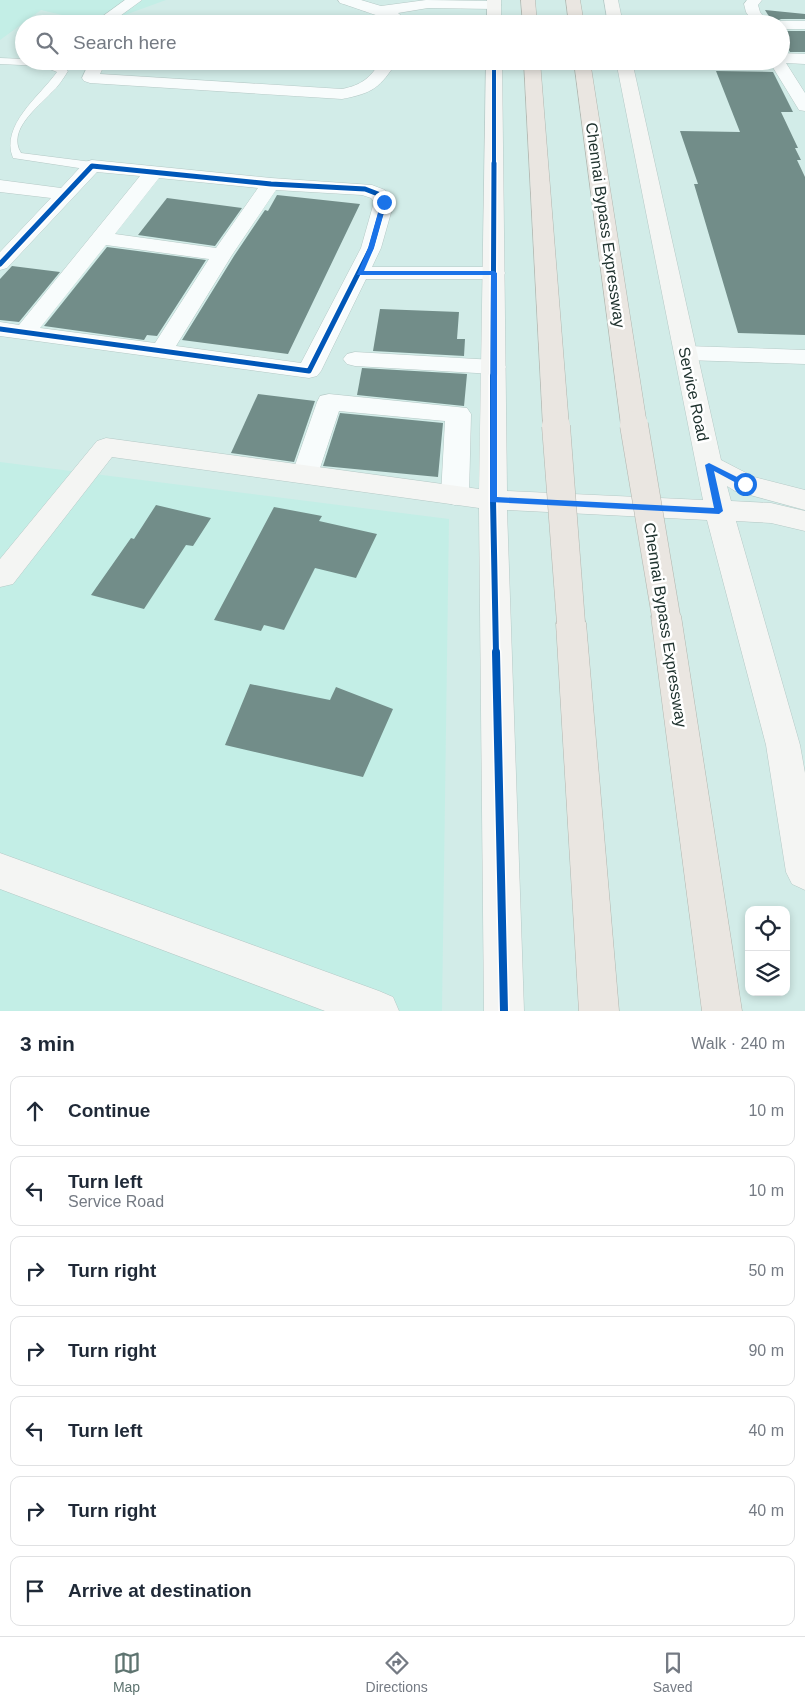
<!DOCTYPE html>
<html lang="en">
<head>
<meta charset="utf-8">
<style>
	body { margin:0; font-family:Helvetica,sans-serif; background:#f6f6f7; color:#1f2937 }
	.controls { position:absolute; right:15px; bottom:15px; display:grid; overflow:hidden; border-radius:10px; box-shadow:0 2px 8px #0003 }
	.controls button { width:45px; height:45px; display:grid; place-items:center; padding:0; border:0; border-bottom:1px solid #e0e1e3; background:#fff; color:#1f2937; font:25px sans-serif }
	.stop { position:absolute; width:15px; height:15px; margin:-11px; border:4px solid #1a73e8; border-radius:50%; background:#fff }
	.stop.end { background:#1a73e8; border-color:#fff; box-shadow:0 1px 5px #0008 }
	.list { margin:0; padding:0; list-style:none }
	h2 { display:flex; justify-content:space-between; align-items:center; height:65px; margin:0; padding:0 20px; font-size:21px }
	h2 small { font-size:16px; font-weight:400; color:#747a83 }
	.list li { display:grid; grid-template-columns:32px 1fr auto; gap:15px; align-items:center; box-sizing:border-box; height:70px; margin:0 10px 10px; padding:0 10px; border:1px solid #e0e1e3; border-radius:10px }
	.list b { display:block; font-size:19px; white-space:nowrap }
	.list p { margin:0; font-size:16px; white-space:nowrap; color:#747a83 }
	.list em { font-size:16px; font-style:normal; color:#747a83 }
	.icon { flex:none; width:28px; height:28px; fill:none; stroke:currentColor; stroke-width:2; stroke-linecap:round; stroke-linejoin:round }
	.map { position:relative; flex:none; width:805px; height:1011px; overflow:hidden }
	.search { position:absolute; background:#fff; box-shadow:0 2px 8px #0003; left:15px; right:15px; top:15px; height:55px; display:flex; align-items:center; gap:12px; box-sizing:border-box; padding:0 18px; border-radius:28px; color:#747a83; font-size:19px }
	.sheet { height:625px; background:#fff }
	nav { display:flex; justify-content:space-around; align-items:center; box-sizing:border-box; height:70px; border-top:1px solid #e0e1e3; background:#fff; font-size:14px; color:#747a83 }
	nav a { display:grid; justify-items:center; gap:2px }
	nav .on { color:#5e7470 }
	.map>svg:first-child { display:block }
</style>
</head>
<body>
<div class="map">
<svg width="805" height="1011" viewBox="0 0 805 1011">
	<rect width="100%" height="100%" fill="#d2ece8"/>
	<g fill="#c3eee6">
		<polygon points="0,0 166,0 100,24 41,10 0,40"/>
		<polygon points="0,462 449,519 442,1011 0,1011"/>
	</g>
	<g fill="#728d89">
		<polygon points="765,10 805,14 805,19 781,19 773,23"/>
		<polygon points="781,31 805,31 805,52 790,52 781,37"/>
		<polygon points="716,71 773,72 793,112 781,112 798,148 795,148 801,160 797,160 805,177 805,335 738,333 694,184 698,184 680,131 740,132"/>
		<polygon points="277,195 360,204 288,354 182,340 234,256 265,210 268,211"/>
		<polygon points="167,198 242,208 215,246 138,235"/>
		<polygon points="107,247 206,260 157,336 147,335 144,340 44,326"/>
		<polygon points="12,266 60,272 19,322 0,320 0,279"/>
		<polygon points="380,309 459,312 457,339 465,339 464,356 373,351"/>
		<polygon points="362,368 467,374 464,406 357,395"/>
		<polygon points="258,394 315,401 294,462 231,453"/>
		<polygon points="340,413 443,423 438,477 323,466"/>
		<polygon points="156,505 211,518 193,546 186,545 144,609 91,595 131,538 134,539"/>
		<polygon points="274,507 322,516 319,521 377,534 356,578 315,568 284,630 264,625 261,631 214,620"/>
		<polygon points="250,684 330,700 336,687 393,709 363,777 225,745"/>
	</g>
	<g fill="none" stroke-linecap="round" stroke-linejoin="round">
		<defs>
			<path id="lane" d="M0,58L24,59V61C39,61 57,59 68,71C63,79 58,87 51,93C37,108 7,130 21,153L92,162L98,166L96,169L92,170L13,158C0,125 40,96 57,72L42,66L0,64Z"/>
			<g id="street">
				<polygon points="125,0 142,0 109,24 92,24"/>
				<path d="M338,0H361L381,6L426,0L494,1L499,2L501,5L499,8L494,9L428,8L398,13L404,18L402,21C395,23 351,6 340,3Z"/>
				<polygon points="747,0 762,0 758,5 760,12 769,24 754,24 746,12 744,4"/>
				<polygon points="781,21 805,21 805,29 781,29 781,24 774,24"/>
				<polygon points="781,53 805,54 805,64 786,63 805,93 805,111 799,110 769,61 781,61"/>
				<path d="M90,61H106L100,74L342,89C362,85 370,78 381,61H397C380,88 373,93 342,99L90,83L84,81L82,78Z"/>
				<path d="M92,160L271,178L372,185L385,190L394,202L381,248L372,267H494L502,268L505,273L502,278L494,279H366L321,371L317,376L309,378L0,336V322L19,325L140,176L97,172L7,268L0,270V252L51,198L0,192V180L61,188L85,162ZM159,178L258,188L216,248L115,234ZM276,190L362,195L371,198L374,202L361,248L301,363L176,346L232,255ZM106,245L209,259L155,343L40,328Z"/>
				<polygon points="686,346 805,350 805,364 686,360 678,358 674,353 678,348"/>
				<polygon points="355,352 494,360 502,362 506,367 502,372 494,374 355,366 347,364 343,359 347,354"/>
				<polygon points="329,394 467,408 471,414 469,495 465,502 455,505 445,502 441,495 445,421 339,411 318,474 314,480 305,483 296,480 292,474 317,402 320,396"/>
			</g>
			<g id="secondary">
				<rect x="487" y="0" width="14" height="24"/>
				<polygon points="604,0 618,0 623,24 608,24"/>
				<polygon points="486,61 502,61 507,491 703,500 616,61 632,61 721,460 754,477 805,490 805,510 735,491 727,486 731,501 771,503 805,511 805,531 771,523 736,521 800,745 805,773 805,890 792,884 786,872 766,745 707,520 507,510 524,1011 484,1011 479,508 112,457 13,584 0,587 0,559 97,441 106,438 479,489"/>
				<polygon points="0,853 379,991 393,997 399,1011 325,1011 0,889"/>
			</g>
			<g id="highway">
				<polygon points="521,0 535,0 537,24 523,24"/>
				<polygon points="566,0 580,0 584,24 569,24"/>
				<polygon points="524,61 540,61 569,426 565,432 556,434 547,432 543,426"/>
				<polygon points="574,61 590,61 647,425 643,431 634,433 625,431 621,425"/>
				<polygon points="666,604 677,608 681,616 742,1011 702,1011 651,616 655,608"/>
				<polygon points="571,611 582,615 586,623 619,1011 579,1011 556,623 560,615"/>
			</g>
		</defs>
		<use href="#lane" stroke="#b5c9c6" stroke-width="1"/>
		<use href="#street" stroke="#b5c9c6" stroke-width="1"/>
		<use href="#secondary" stroke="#b5c9c6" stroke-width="1"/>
		<use href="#highway" stroke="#b2b6af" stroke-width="1"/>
		<use href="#lane" fill="#f8fcfc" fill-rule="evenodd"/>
		<use href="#street" fill="#f8fcfc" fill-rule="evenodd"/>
		<use href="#secondary" fill="#f4f5f3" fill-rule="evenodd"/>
		<use href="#highway" fill="#eae6e1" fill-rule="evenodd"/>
		<defs>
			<g id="highway-bridge">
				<polyline points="634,425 666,616"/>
				<polyline points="556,426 571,623"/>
			</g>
		</defs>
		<use href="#highway-bridge" stroke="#b2b6af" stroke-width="29" stroke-linecap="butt"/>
		<use href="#highway-bridge" stroke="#eae6e1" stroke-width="28"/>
		<defs>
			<polyline id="cycleway-far3" points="494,164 494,61"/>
			<g id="cycleway-far2">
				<polyline points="0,264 92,166 271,184 365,189 378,194 384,202 371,248 309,371 0,329"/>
				<polyline points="493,377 494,163"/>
			</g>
			<polyline id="cycleway-far1" points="493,376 493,500 496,653"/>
			<polyline id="cycleway" points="496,652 504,1011"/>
		</defs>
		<use href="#cycleway-far3" stroke="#fff" stroke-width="5.5"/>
		<use href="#cycleway-far2" stroke="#fff" stroke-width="8"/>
		<use href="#cycleway-far1" stroke="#fff" stroke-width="9"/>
		<use href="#cycleway" stroke="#fff" stroke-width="11"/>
		<use href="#cycleway-far3" stroke="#0057b8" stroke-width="4"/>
		<use href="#cycleway-far2" stroke="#0057b8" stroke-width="5"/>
		<use href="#cycleway-far1" stroke="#0057b8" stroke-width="6"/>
		<use href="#cycleway" stroke="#0057b8" stroke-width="8"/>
	</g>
	<polygon fill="#1a73e8" points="384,200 387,202 374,248 364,271 494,271 497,273 497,497 714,508 705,465 709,463 747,482 747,486 742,486 714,471 723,511 719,514 490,502 491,275 357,275 368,248 381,202"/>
	<g text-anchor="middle" stroke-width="5" stroke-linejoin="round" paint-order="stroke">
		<g font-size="16" fill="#20332f" stroke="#fff">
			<text transform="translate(606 225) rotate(82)" y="6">Chennai Bypass Expressway</text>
			<text transform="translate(694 394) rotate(78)" y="6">Service Road</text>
			<text transform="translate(666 625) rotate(81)" y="6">Chennai Bypass Expressway</text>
		</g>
	</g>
</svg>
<div class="controls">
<button><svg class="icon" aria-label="locate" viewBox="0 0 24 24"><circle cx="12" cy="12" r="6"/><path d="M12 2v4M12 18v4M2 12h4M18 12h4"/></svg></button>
<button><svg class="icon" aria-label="layers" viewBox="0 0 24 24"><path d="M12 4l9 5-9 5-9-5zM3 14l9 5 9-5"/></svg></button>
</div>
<div class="stop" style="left:745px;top:484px"></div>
<div class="stop end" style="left:384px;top:202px"></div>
<div class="search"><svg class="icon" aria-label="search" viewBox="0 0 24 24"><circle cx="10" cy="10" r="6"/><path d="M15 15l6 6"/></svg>Search here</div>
</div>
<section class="sheet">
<h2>3 min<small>Walk · 240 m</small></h2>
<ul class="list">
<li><svg class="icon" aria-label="ahead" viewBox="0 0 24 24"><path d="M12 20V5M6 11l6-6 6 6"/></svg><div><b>Continue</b></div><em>10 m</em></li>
<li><svg class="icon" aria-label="left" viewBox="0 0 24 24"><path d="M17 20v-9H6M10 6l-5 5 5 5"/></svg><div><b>Turn left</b><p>Service Road</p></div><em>10 m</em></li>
<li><svg class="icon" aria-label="right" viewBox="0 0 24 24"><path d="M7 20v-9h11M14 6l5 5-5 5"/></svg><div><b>Turn right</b></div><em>50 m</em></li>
<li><svg class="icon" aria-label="right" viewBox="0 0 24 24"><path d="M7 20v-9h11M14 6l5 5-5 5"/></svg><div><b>Turn right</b></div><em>90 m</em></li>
<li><svg class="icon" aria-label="left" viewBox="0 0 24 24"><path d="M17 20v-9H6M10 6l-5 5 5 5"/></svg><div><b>Turn left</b></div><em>40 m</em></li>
<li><svg class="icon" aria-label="right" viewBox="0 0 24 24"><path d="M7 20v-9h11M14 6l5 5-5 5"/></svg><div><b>Turn right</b></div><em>40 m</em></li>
<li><svg class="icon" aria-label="arrive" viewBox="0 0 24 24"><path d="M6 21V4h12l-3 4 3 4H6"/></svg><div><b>Arrive at destination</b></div></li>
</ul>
</section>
<nav>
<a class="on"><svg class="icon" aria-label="map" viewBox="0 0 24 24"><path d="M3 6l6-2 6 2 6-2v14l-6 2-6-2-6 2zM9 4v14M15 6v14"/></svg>Map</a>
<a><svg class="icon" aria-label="directions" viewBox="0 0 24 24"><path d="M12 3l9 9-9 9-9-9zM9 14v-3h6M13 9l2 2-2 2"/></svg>Directions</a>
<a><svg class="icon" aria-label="saved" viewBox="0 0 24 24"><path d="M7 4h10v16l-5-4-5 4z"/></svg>Saved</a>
</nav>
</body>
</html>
